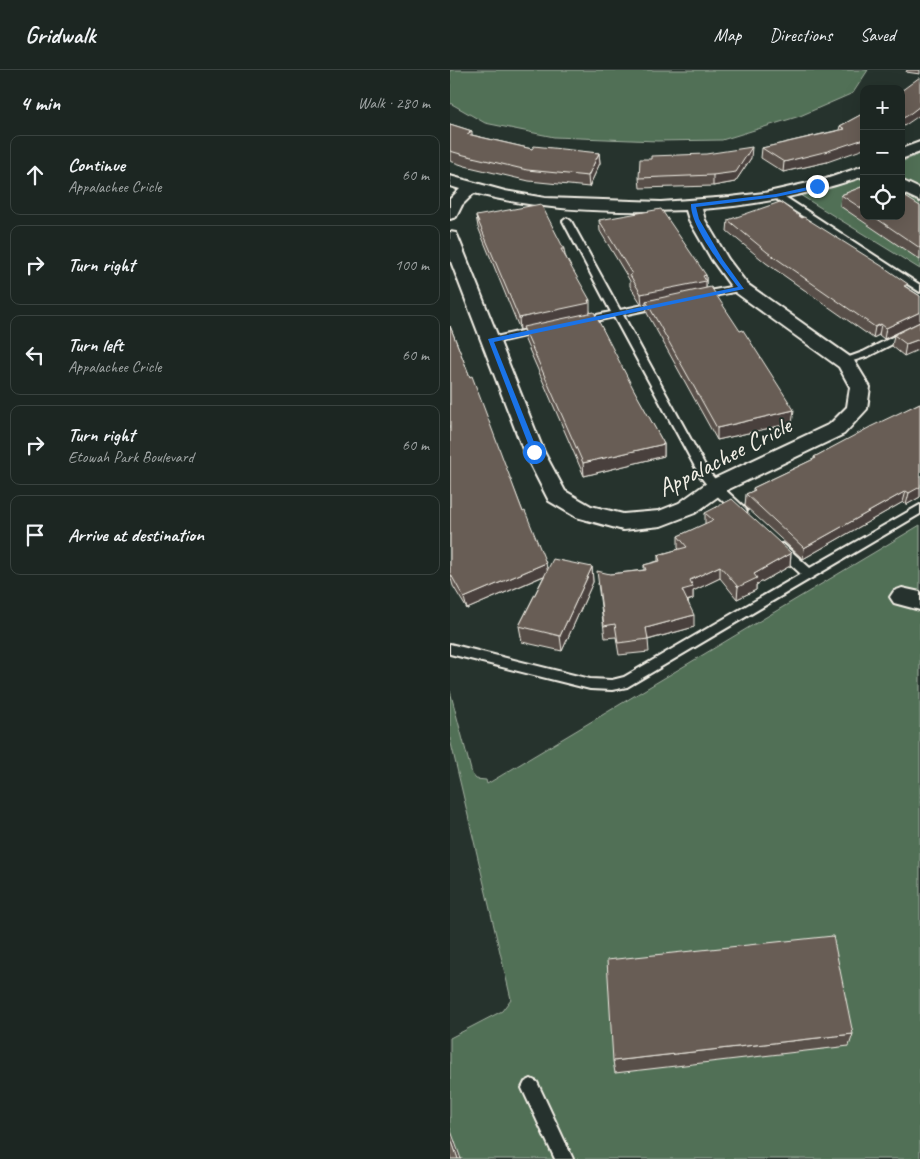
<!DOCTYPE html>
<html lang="en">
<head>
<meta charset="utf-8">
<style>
	body { margin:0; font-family:Caveat,sans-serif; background:#252e2a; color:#f1f3f6 }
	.controls { position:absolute; right:15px; top:15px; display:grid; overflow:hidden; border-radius:10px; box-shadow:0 5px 20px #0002 }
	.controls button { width:45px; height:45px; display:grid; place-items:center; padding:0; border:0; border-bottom:1px solid #3a4340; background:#1c2622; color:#f1f3f6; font:25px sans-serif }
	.stop { position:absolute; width:15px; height:15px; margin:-11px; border:4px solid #1a73e8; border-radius:50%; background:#fff }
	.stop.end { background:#1a73e8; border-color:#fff; box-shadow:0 1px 5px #0008 }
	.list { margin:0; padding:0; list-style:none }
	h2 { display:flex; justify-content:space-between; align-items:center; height:65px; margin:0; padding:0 20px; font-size:21px }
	h2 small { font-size:16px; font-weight:400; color:#a0a5a5 }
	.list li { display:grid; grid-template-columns:32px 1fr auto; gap:15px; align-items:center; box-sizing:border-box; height:80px; margin:0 10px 10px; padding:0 10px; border:1px solid #3a4340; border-radius:10px }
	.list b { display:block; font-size:19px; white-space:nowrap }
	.list p { margin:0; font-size:16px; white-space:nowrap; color:#a0a5a5 }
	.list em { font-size:16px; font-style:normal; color:#a0a5a5 }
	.icon { flex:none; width:28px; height:28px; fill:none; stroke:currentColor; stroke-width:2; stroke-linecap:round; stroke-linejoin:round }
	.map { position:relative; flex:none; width:470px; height:1089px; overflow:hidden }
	header { display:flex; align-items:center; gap:30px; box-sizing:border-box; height:70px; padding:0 25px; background:#1c2622; border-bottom:1px solid #3a4340 }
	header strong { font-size:24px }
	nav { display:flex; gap:28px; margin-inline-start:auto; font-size:18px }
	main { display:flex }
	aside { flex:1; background:#1c2622 }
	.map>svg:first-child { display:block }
</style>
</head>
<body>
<header>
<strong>Gridwalk</strong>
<nav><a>Map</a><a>Directions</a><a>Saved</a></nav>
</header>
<main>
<aside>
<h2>4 min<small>Walk · 280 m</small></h2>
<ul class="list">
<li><svg class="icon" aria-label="ahead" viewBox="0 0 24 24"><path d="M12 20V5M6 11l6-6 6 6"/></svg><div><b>Continue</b><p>Appalachee Cricle</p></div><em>60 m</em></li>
<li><svg class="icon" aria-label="right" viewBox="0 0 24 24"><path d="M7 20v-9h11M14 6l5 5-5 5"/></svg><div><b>Turn right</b></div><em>100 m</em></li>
<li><svg class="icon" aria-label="left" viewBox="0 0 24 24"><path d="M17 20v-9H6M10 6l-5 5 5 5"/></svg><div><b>Turn left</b><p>Appalachee Cricle</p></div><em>60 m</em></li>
<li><svg class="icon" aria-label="right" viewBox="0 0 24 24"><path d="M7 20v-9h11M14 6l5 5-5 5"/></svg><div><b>Turn right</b><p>Etowah Park Boulevard</p></div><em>60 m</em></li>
<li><svg class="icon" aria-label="arrive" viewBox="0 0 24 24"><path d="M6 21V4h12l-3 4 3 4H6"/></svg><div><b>Arrive at destination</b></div></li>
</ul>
</aside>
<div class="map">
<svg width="470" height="1089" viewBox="0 0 470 1089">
	<rect width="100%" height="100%" fill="#26332d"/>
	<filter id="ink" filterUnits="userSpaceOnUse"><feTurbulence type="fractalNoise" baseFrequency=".02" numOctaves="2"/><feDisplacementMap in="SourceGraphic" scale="10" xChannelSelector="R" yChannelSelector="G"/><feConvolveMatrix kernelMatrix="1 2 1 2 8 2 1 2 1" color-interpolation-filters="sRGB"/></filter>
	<g filter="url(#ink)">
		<g fill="#516f57" stroke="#a2b0a0">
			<polygon points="0,0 418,0 403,23 350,46 272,70 207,71 104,67 35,53 0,33"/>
			<polygon points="470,84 470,199 350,125 414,107 414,146 451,146 451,92"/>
			<polygon points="470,455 470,1089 0,1089 0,968 52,941 61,929 0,669 0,621 22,704 26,709 36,710 37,714"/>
		</g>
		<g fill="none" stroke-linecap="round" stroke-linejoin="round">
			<defs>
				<g id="lane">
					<polygon points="323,123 329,123 470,215 470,222 323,127"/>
					<polygon points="117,148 121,151 170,240 212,231 217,234 215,236 173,245 258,401 270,415 295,438 297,441 295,444 287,444 262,421 250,406 164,247 131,254 126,251 128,249 161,242 113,151"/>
					<polygon points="291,215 296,218 294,220 248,229 243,226 248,223"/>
					<polygon points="470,253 470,260 419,286 393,294 388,291 413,282"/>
					<polygon points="89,257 92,258 92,262 40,274 35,271 37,269"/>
					<polygon points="470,435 470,444 177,617 162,620 140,619 0,584 0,574 140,609 162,610 174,607 351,504 325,480 323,477 325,474 333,474 360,498"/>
					<polygon points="81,1009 87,1012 123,1089 105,1089 72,1018 75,1012"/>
				</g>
				<g id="street">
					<polygon points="470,72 470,82 451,89 451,79"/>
					<path d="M414,96V106C361,124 308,135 252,139L255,150L278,189L297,214L403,289L420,317L417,339L394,364L277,420L245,443L211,456L173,460L126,447L99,431L74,382L0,189V162L6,163L8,167L94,382L115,421L141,436L173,444L209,441L229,433L261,410L380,354L397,337L400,317L389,297L285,222L262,190L239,150L236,140C165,143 93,141 24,123L12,135L6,147L0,149V129L10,119L0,116V106L55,121L95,128L211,132L280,127L314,123L376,109Z"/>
					<polygon points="451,110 470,119 470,131 451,122"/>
					<polygon points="452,518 470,522 470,540 444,533 440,527 444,521"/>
				</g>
			</defs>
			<use href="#lane" stroke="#f4f1e8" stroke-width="4"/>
			<use href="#street" stroke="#f4f1e8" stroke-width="4"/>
			<use href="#lane" fill="#26332d" fill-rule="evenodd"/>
			<use href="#street" fill="#26332d" fill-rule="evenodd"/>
		</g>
		<g fill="#595049" stroke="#f4f1e8">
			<polygon points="457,0 470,0 470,4 456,2"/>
			<polygon points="414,43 377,92 333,102 311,88 312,78 389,60 390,56"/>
			<polygon points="0,54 22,61 22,65 82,79 149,83 150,93 139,117 79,111 15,96 0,91"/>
			<polygon points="301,88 285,112 263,116 190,118 189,108"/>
			<polygon points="414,116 414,146 451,146 470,136 470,190 390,136 391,125"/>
			<polygon points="26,146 114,179 115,185 140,241 140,243 214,374 214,386 134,406 75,270 73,259 70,260 28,157"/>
			<polygon points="352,148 470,226 454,286 442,276 444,265 457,259 434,269 429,265 423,268 316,193 277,161 278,150"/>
			<polygon points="149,150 256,205 256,218 342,353 267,370 197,243 196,234 192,235 180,216 180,211 150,161"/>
			<polygon points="0,256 73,442 97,500 142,497 143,512 112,581 72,572 69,556 94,506 17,539 3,516 0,505"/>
			<polygon points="470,333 470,427 456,435 453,432 353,489 295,436 296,424 303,421 303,418 364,389 364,387"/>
			<polygon points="255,443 341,483 340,496 306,515 306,520 287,529 270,508 243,521 243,529 238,531 244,557 198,570 199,582 169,585 166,567 155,568 148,513 160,504 194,500 194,495 208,491 208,485 229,479 228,478 228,466 255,454"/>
			<polygon points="403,964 399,976 165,1003 163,991"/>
		</g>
		<g fill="#49413c" stroke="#f4f1e8">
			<polygon points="470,36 470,45 451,58 451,49"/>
			<polygon points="414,69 414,79 377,92 333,102 334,92"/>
			<polygon points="302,77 301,88 285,112 263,116 263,105"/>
			<polygon points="149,83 150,93 139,117 138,106"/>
			<polygon points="256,205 256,222 196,231 196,234 192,235 191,224"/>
			<polygon points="140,230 140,245 70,260 69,248"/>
			<polygon points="470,242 470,252 434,269 436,258"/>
			<polygon points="431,254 429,265 423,268 425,257"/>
			<polygon points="470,269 470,279 454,286 456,274"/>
			<polygon points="344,340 342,353 267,370 267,358"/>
			<polygon points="214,374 214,386 134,406 133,393"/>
			<polygon points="470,414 470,427 456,435 459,423"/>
			<polygon points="456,421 453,432 353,489 354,478"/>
			<polygon points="341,483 340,496 306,515 306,520 287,529 288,517 304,504"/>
			<polygon points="96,493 98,504 17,539 14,528"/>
			<polygon points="270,496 270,508 243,521 243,529 232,532 232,520 240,510"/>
			<polygon points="142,497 143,512 112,581 110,566"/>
			<polygon points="244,545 244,557 197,570 196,558"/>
			<polygon points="0,1058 11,1089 8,1089 0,1066"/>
		</g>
		<g fill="#685d55" stroke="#f4f1e8">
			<polygon points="470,7 470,36 457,46 451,49 451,21"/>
			<polygon points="414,43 414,69 378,81 334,92 312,78 395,59 390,56"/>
			<polygon points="0,54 22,61 17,64 82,79 84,76 149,83 138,106 77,100 14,85 0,81"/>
			<polygon points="302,77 286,102 263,105 189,108 190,89 201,89 201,86 256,84"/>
			<polygon points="414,116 414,140 391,125"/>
			<polygon points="454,126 470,136 470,178 423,146 451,146 451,127"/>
			<polygon points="330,132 352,148 354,147 435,198 458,214 454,216 470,226 470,242 436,258 431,254 425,257 317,182 278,150"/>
			<polygon points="91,134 114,179 111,179 140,230 138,230 139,233 69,248 26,146"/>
			<polygon points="211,139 256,205 253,206 256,211 191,224 180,205 182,204 149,150"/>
			<polygon points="261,217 290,261 293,260 344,340 267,358 196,231"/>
			<polygon points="144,242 183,318 214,374 133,393 73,257"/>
			<polygon points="470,252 470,269 456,274 444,265"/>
			<polygon points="0,256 20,307 22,306 73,442 75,441 96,493 14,528 0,503"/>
			<polygon points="470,333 470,417 459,423 456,421 354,478 296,424 305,420 303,418 366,388 364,387 422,356"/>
			<polygon points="282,429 341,483 304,504 307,508 288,517 270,496 240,510 243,517 232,520 244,545 196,558 198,569 168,573 165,554 154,556 147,501 160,504 196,500 194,495 210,491 208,485 237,477 228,466 263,450 255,443"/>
			<polygon points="103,489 142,497 110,566 69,556"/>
			<polygon points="383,866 403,964 163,991 157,890"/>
			<polygon points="0,1066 8,1089 0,1089"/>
		</g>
	</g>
	<path fill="#1a73e8" d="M367,115L369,118L326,127L246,137L249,149L273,190L294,219L44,272L88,382L82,384L38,269L288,217C274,199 240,156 241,134L326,124Z"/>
	<g text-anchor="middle" stroke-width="4" stroke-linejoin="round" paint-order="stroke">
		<g font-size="25" fill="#f4f1e8" stroke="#26332d">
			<text transform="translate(274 386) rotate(-27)" y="9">Appalachee Cricle</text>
		</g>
	</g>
</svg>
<div class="controls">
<button>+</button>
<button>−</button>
<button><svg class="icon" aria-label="locate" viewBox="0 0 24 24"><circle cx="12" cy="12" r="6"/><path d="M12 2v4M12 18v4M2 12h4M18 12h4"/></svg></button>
</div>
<div class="stop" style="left:84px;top:382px"></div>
<div class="stop end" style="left:367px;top:116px"></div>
</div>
</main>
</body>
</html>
